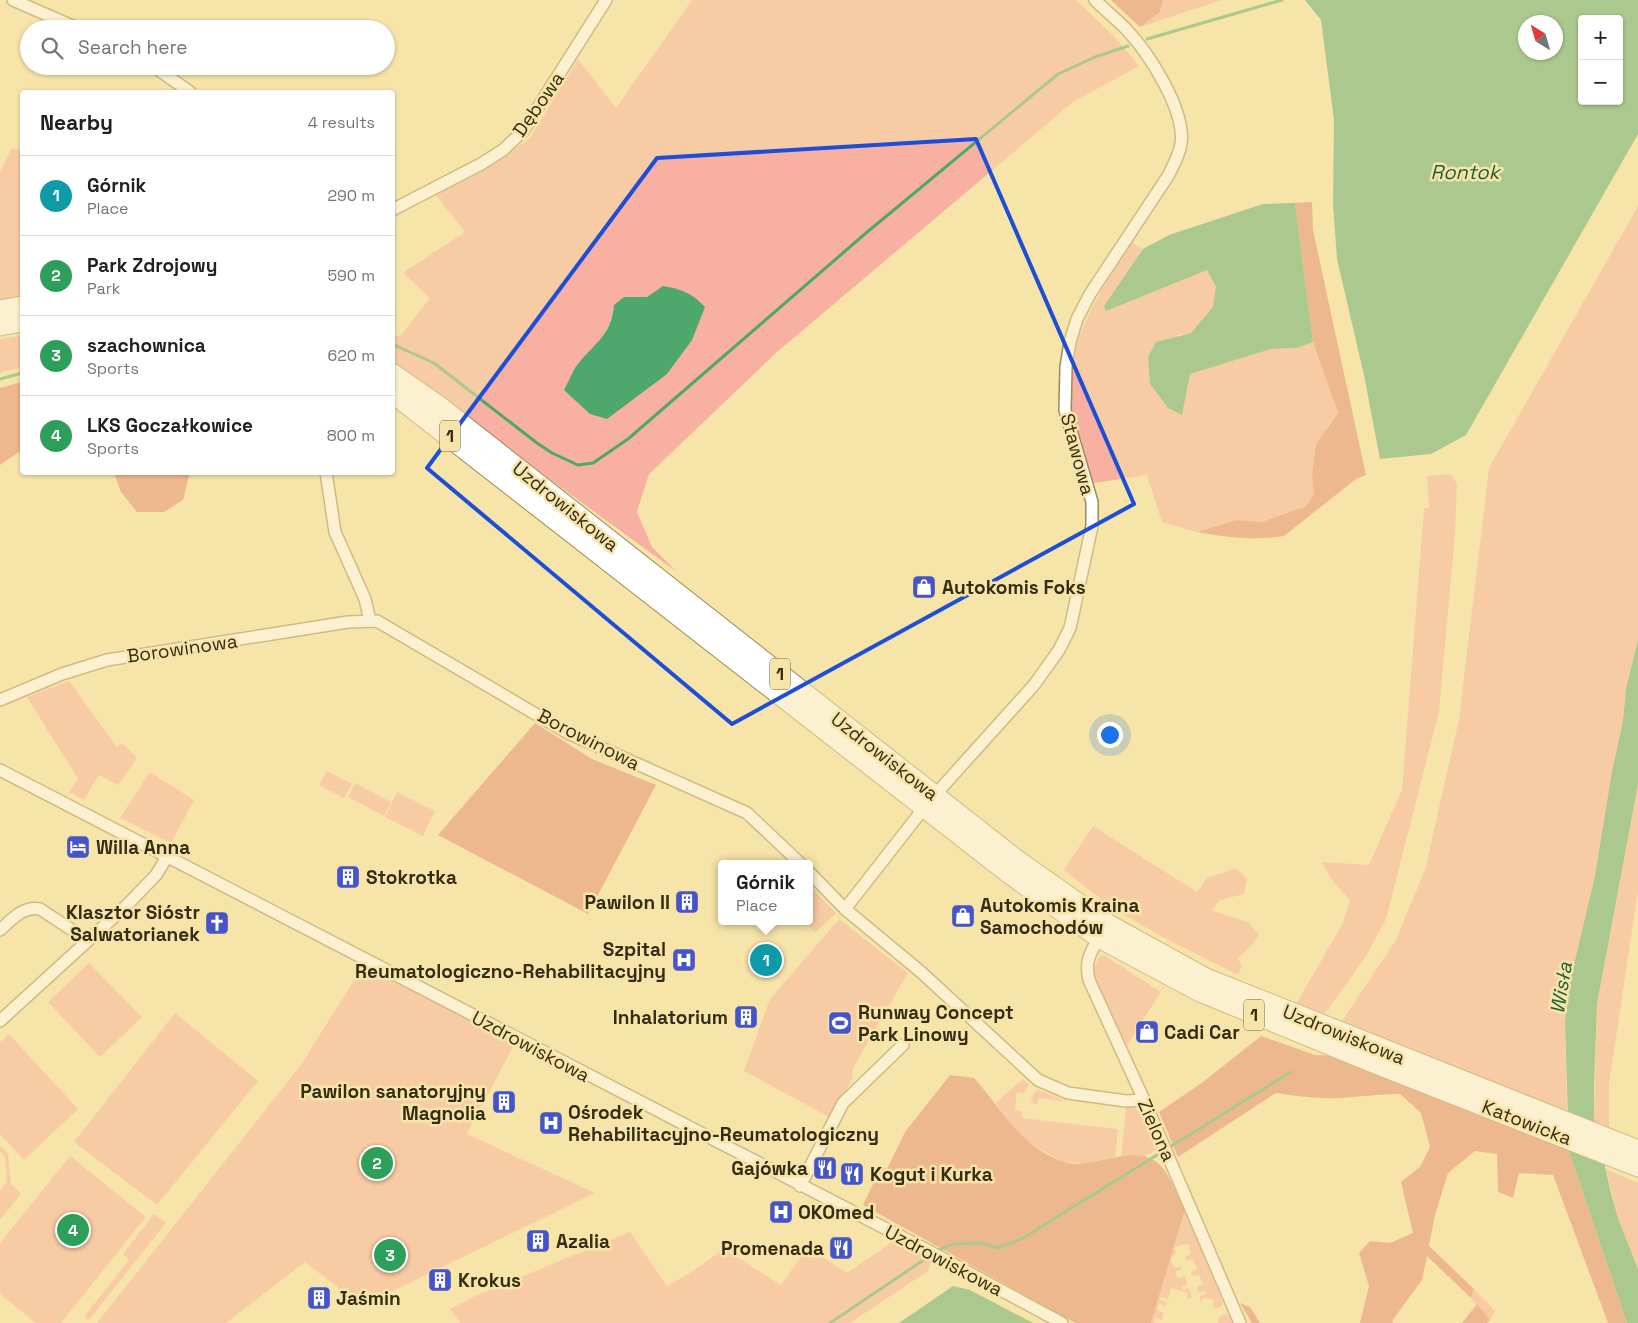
<!DOCTYPE html>
<html lang="en">
<head>
<meta charset="utf-8">
<style>
	body { margin:0; font-family:"Space Grotesk",sans-serif; background:#f6f6f6; color:#202124 }
	.controls { position:absolute; right:15px; top:15px; display:grid; overflow:hidden; border-radius:5px; box-shadow:0 1px 4px #0004 }
	.controls button { width:45px; height:45px; display:grid; place-items:center; padding:0; border:0; border-bottom:1px solid #e0e0e0; background:#fff; color:#202124; font:25px sans-serif }
	.compass { position:absolute; left:1518px; top:15px; width:45px; height:45px; border-radius:50%; background:#fff; box-shadow:0 1px 4px #0004; rotate:323deg }
	.you { position:absolute; left:1109px; top:734px; width:18px; height:18px; margin:-12px; border:4px solid #fff; border-radius:50%; background:#1a73e8; box-shadow:0 0 0 8px #1a73e833 }
	.badge { display:grid; place-items:center; width:32px; height:32px; border-radius:50%; background:#0f766e; color:#fff; font-size:16px; font-weight:700 }
	.pin { position:absolute; translate:-50% -50%; border:2px solid #fff; box-shadow:0 1px 5px #0006 }
	.popup { position:absolute; left:718px; top:860px; width:95px; height:65px; box-sizing:border-box; display:grid; place-content:center; border-radius:5px; background:#fff; filter:drop-shadow(0 1px 4px #0005); font-size:16px; white-space:nowrap; color:#757577 }
	.popup b { font-size:19px; color:#202124 }
	.popup::after { content:''; position:absolute; left:50%; top:100%; margin-left:-10px; border:10px solid transparent; border-top-color:#fff }
	.list { margin:0; padding:0; list-style:none }
	h2 { display:flex; justify-content:space-between; align-items:center; height:65px; margin:0; padding:0 20px; font-size:21px }
	h2 small { font-size:16px; font-weight:400; color:#757577 }
	.list li { display:grid; grid-template-columns:32px 1fr auto; gap:15px; align-items:center; box-sizing:border-box; height:80px; padding:0 20px; border-top:1px solid #e0e0e0 }
	.list b { display:block; font-size:19px; white-space:nowrap }
	.list p { margin:0; font-size:16px; white-space:nowrap; color:#757577 }
	.list em { font-size:16px; font-style:normal; color:#757577 }
	.icon { flex:none; width:28px; height:28px; fill:none; stroke:currentColor; stroke-width:2; stroke-linecap:round; stroke-linejoin:round }
	.map { position:relative; flex:none; width:1638px; height:1323px; overflow:hidden }
	.search { position:absolute; background:#fff; box-shadow:0 1px 4px #0004; left:20px; top:20px; width:375px; height:55px; display:flex; align-items:center; gap:12px; box-sizing:border-box; padding:0 18px; border-radius:28px; color:#757577; font-size:19px }
	.panel { position:absolute; background:#fff; box-shadow:0 1px 4px #0004; left:20px; top:90px; width:375px; height:385px; border-radius:5px }
	.map>svg:first-child { display:block }
</style>
</head>
<body>
<div class="map">
<svg width="1638" height="1323" viewBox="0 0 1638 1323">
	<rect width="100%" height="100%" fill="#f7e4a9"/>
	<g fill="#f7b0a1" fill-rule="evenodd">
		<path d="M692,0H1076L1113,35L1139,66L1073,102L777,352L649,474L637,512L652,547L677,572L393,365V337L401,335L430,298L403,273L465,232L435,194L499,161L530,138L578,59L616,108ZM624,297H647L575,368C593,348 611,333 614,305Z"/>
		<polygon points="1163,0 1222,0 1140,27 1160,12"/>
		<polygon points="12,148 22,151 22,186 20,190 22,192 22,299 0,303 0,171"/>
		<polygon points="1638,206 1638,639 1626,689 1623,721 1612,771 1595,876 1570,981 1565,1021 1567,1115 1340,1024 1396,940 1425,870 1459,719 1489,468"/>
		<path d="M1131,242L1143,249L1104,306L1106,311L1207,269L1217,287L1214,307L1191,333L1177,335L1169,410L1182,414L1190,374L1271,349L1297,348L1313,342L1338,413L1327,427L1312,476L1314,494L1306,506L1262,522L1236,520L1197,532L1162,522L1147,475L1094,483C1049,372 1072,338 1131,242Z"/>
		<polygon points="22,336 22,367 0,373 0,339"/>
		<polygon points="1451,474 1457,484 1455,534 1439,712 1386,919 1366,956 1324,1015 1296,1004 1343,923 1350,900 1334,883 1321,862 1369,865 1402,790 1424,508 1429,508 1427,476"/>
		<polygon points="69,681 117,747 122,743 137,758 118,785 99,775 84,800 69,792 78,779 27,697"/>
		<polygon points="327,771 352,784 344,798 319,785"/>
		<polygon points="150,772 194,800 171,843 120,818"/>
		<polygon points="355,783 391,802 384,816 348,797"/>
		<polygon points="1638,784 1638,891 1609,1084 1609,1133 1597,1128 1594,1118 1597,1004"/>
		<polygon points="397,792 435,811 423,836 385,817"/>
		<path d="M1093,826L1197,892L1207,878L1236,868L1247,879L1244,894L1220,900L1212,910L1249,923L1259,934C1252,948 1247,948 1238,959L1242,966L1238,975L1166,939L1111,907L1064,870Z"/>
		<polygon points="810,886 836,913 815,933 804,921 810,921"/>
		<polygon points="839,919 908,973 853,1068 852,1079 831,1118 744,1071 770,999"/>
		<polygon points="1104,955 1161,992 1127,1045 1094,984 1093,970 1099,957"/>
		<polygon points="89,963 142,1017 100,1057 48,1002"/>
		<polygon points="364,965 515,1043 467,1134 595,1193 362,1306 305,1262 226,1323 97,1323 300,1066"/>
		<polygon points="175,1013 258,1081 157,1205 74,1142"/>
		<polygon points="9,1034 78,1109 24,1160 0,1134 0,1042"/>
		<polygon points="1023,1079 1029,1085 1024,1093 1017,1092 1015,1110 1022,1111 1022,1118 1118,1129 1115,1157 1086,1163 1062,1162 1022,1138 1006,1121 996,1102"/>
		<polygon points="1037,1089 1067,1102 1038,1098 1037,1105 1033,1103 1031,1098"/>
		<path d="M1126,1107C1149,1108 1151,1129 1159,1148L1143,1157H1121Z"/>
		<polygon points="0,1146 8,1154 11,1184 21,1194 0,1220 0,1191 7,1182 5,1157 0,1151"/>
		<polygon points="70,1156 146,1217 61,1323 36,1323 0,1294 0,1243"/>
		<polygon points="1606,1169 1638,1183 1638,1269 1619,1221"/>
		<polygon points="1185,1210 1223,1303 1220,1307 1215,1308 1213,1307 1214,1300 1204,1298 1200,1303 1200,1296 1206,1294 1205,1291 1198,1292 1197,1287 1203,1284 1199,1275 1192,1276 1191,1272 1197,1269 1193,1259 1186,1261 1185,1257 1191,1254 1188,1244 1174,1247 1176,1254 1170,1258 1174,1268 1181,1266 1181,1269 1175,1272 1178,1278 1185,1276 1187,1284 1181,1287 1182,1290 1189,1288 1192,1298 1187,1300 1188,1293 1171,1288 1168,1299 1161,1297 1160,1300 1167,1303 1166,1306 1159,1304 1157,1310 1164,1313 1162,1320 1155,1318 1154,1323 1151,1323"/>
		<polygon points="154,1214 166,1223 89,1320 84,1317 129,1260 123,1254"/>
		<polygon points="630,1232 667,1286 690,1273 724,1249 781,1285 808,1247 847,1273 898,1238 919,1250 931,1261 928,1271 850,1323 460,1323 450,1309 477,1295"/>
		<polygon points="1474,1289 1495,1311 1490,1320 1471,1298"/>
		<polygon points="1226,1314 1232,1317 1235,1323 1218,1323 1220,1316"/>
	</g>
	<g fill="#e3836f">
		<polygon points="1111,0 1163,0 1160,12 1140,27"/>
		<path d="M1312,202L1313,230L1366,475L1356,479L1284,536C1257,541 1224,537 1197,532L1236,520L1262,522L1306,506L1314,494L1312,476L1316,444L1338,413L1313,342L1295,203Z"/>
		<polygon points="22,382 22,450 0,465 0,388"/>
		<polygon points="190,472 183,500 164,512 137,512 121,492 114,473"/>
		<polygon points="535,723 592,759 656,785 588,914 438,835"/>
		<path d="M1261,1036L1315,1055L1341,1056L1419,1087L1569,1151L1627,1323H1608L1553,1175L1519,1173L1513,1198L1498,1192L1497,1154L1475,1151L1448,1173L1435,1215L1429,1246L1474,1289L1471,1298L1427,1256L1422,1280L1392,1321L1393,1323H1360L1369,1286L1359,1253L1370,1241L1390,1243L1413,1233L1401,1182L1420,1167L1430,1147L1421,1113L1400,1094C1379,1094 1359,1097 1338,1098C1317,1099 1296,1096 1276,1093L1178,1157L1159,1112L1203,1082Z"/>
		<path d="M950,1075L974,1078C1003,1110 1018,1144 1061,1161C1091,1173 1135,1139 1161,1166C1170,1175 1178,1198 1185,1210L1151,1323H1075L863,1205L881,1167L887,1169L905,1132Z"/>
		<polygon points="1240,1303 1250,1307 1260,1323 1252,1323"/>
		<polygon points="1477,1304 1490,1320 1487,1323 1462,1323"/>
	</g>
	<g fill="#4ea76d" fill-rule="evenodd">
		<path d="M1305,0H1638V134L1466,435L1431,454L1380,459L1364,375L1337,259L1333,203L1334,120L1321,20ZM1582,19H1619V101H1582ZM1526,22H1556V52H1526Z"/>
		<polygon points="1295,203 1313,342 1297,348 1271,349 1190,374 1182,415 1169,409 1150,384 1148,357 1156,342 1191,333 1213,307 1216,287 1207,270 1106,311 1104,306 1143,249 1169,235 1263,204"/>
		<path d="M663,286C681,289 692,293 705,307L692,340L667,374L607,419L590,414L564,390C568,383 571,375 575,368C592,344 611,338 614,305L624,297H647Z"/>
		<polygon points="1638,639 1638,784 1597,1004 1594,1086 1594,1118 1611,1193 1619,1221 1638,1269 1638,1323 1627,1323 1569,1151 1565,1021 1570,981 1595,876 1612,771 1623,721 1626,689"/>
		<polygon points="953,1286 970,1290 1033,1323 899,1323"/>
	</g>
	<g fill="none" stroke-linecap="round" stroke-linejoin="round">
		<g stroke="#4ea76d" stroke-width="3">
			<polyline points="1147,39 1282,0"/>
			<polyline points="392,344 434,363 537,443 552,453 578,465 593,463 628,439 866,233 1058,74 1095,57 1128,46"/>
			<polyline points="0,379 22,373"/>
			<polyline points="936,1251 953,1244 981,1243 998,1248 1023,1238 1291,1072"/>
			<polyline points="830,1323 931,1255"/>
		</g>
		<defs>
			<g id="street">
				<polyline points="13,0 79,29"/>
				<polyline points="153,66 190,92"/>
				<polyline points="392,210 481,164 503,150 523,131 606,0"/>
				<polyline points="326,472 335,532 365,599 370,621"/>
				<polyline points="0,700 62,674 107,660 348,622 377,621 568,733 747,813 801,864"/>
				<polyline points="0,770 925,1249 1062,1323"/>
				<path d="M935,795L1034,685L1059,650L1070,628L1092,526V502L1065,410L1066,367L1070,342L1077,319L1090,294L1168,176C1173,166 1179,156 1181,144C1186,110 1148,52 1126,29C1116,19 1105,10 1095,0"/>
				<polyline points="810,873 845,909 921,972 1038,1080 1068,1093 1126,1101 1144,1100"/>
				<polyline points="845,909 924,808"/>
				<path d="M0,930C11,920 23,906 40,909L75,932L84,942"/>
				<path d="M1099,938C1089,954 1085,963 1089,980L1144,1100L1240,1323"/>
				<polyline points="0,1021 127,905 156,875 167,857"/>
				<polyline points="800,1186 843,1103 903,1045"/>
			</g>
			<g id="primary">
				<polyline points="0,310 22,306"/>
				<polyline points="0,326 22,322"/>
				<polyline points="392,373 438,405 1016,859 1108,924 1206,978 1638,1150"/>
				<polyline points="392,393 1008,873 1099,938 1200,992 1368,1061 1638,1167"/>
			</g>
		</defs>
		<use href="#street" stroke="#9d8b53" stroke-width="14"/>
		<use href="#primary" stroke="#9d8b53" stroke-width="21"/>
		<use href="#street" stroke="#fff" stroke-width="11"/>
		<use href="#primary" stroke="#fff" stroke-width="19"/>
	</g>
	<path d="M0 0H1638V1323H0ZM976,139L1134,504L732,724L427,468L657,158Z" fill="#f7e4a9" fill-opacity=".55" fill-rule="evenodd"/>
	<path fill="none" stroke="#1d4ed8" stroke-width="4" stroke-linejoin="round" d="M976,139L1134,504L732,724L427,468L657,158Z"/>
	<defs>
		<symbol id="shop-square" viewBox="-11 -11 22 22"><rect x="-9" y="-9" width="18" height="18" rx="4" fill="#4554c8" stroke="#f7e4a9"/><path d="M-5-2.5h2.3a2.7 3.5 0 0 1 5.4 0H5L5.5 6h-11ZM-1.5-2.5h3a1.5 2.3 0 0 0-3 0Z" fill="#fff"/></symbol>
		<symbol id="hotel-square" viewBox="-11 -11 22 22"><rect x="-9" y="-9" width="18" height="18" rx="4" fill="#4554c8" stroke="#f7e4a9"/><path d="M-6-4.5h1.5V1H6V5H4.5V3h-9V5H-6ZM-4 0a1.8 1.8 0 1 1 3.6 0ZM.5 0V-2.5h3Q6-2.5 6 0Z" fill="#fff"/></symbol>
		<symbol id="building-square" viewBox="-11 -11 22 22"><rect x="-9" y="-9" width="18" height="18" rx="4" fill="#4554c8" stroke="#f7e4a9"/><path d="M-4-6H4V6H1V3H-1V6H-4ZM-2.5-4.3h1.7v1.8h-1.7ZM.8-4.3h1.7v1.8H.8ZM-2.5-1h1.7V.8h-1.7ZM.8-1h1.7V.8H.8Z" fill="#fff"/></symbol>
		<symbol id="church-square" viewBox="-11 -11 22 22"><rect x="-9" y="-9" width="18" height="18" rx="4" fill="#4554c8" stroke="#f7e4a9"/><path d="M-1.2-6h2.4v3.5h3.3v2.4h-3.3V6h-2.4V-.1h-3.3v-2.4h3.3Z" fill="#fff"/></symbol>
		<symbol id="hospital-square" viewBox="-11 -11 22 22"><rect x="-9" y="-9" width="18" height="18" rx="4" fill="#4554c8" stroke="#f7e4a9"/><path d="M-5-5h3v3.5h4V-5h3V5h-3V1.5h-4V5h-3Z" fill="#fff"/></symbol>
		<symbol id="stadium-square" viewBox="-11 -11 22 22"><rect x="-9" y="-9" width="18" height="18" rx="4" fill="#4554c8" stroke="#f7e4a9"/><path d="M0-5a6.5 5 0 1 0 0 10a6.5 5 0 1 0 0-10ZM-3.5-1.8h7v3.6h-7Z" fill="#fff"/></symbol>
		<symbol id="restaurant-square" viewBox="-11 -11 22 22"><rect x="-9" y="-9" width="18" height="18" rx="4" fill="#4554c8" stroke="#f7e4a9"/><path d="M-5-6h1v4h1v-4h1v4h1v-4h1v5L-1.5 .5V6h-2V.5L-5-1ZM5-6V6H3V1.5H1.5Q1.5-4 5-6Z" fill="#fff"/></symbol>
	</defs>
	<g fill-rule="evenodd">
		<use href="#shop-square" x="910" y="573" width="28" height="28"/>
		<use href="#hotel-square" x="64" y="833" width="28" height="28"/>
		<use href="#building-square" x="334" y="863" width="28" height="28"/>
		<use href="#building-square" x="673" y="888" width="28" height="28"/>
		<use href="#shop-square" x="949" y="902" width="28" height="28"/>
		<use href="#church-square" x="203" y="909" width="28" height="28"/>
		<use href="#hospital-square" x="670" y="946" width="28" height="28"/>
		<use href="#building-square" x="732" y="1003" width="28" height="28"/>
		<use href="#stadium-square" x="826" y="1009" width="28" height="28"/>
		<use href="#shop-square" x="1133" y="1018" width="28" height="28"/>
		<use href="#building-square" x="490" y="1088" width="28" height="28"/>
		<use href="#hospital-square" x="537" y="1109" width="28" height="28"/>
		<use href="#restaurant-square" x="811" y="1154" width="28" height="28"/>
		<use href="#restaurant-square" x="838" y="1160" width="28" height="28"/>
		<use href="#hospital-square" x="767" y="1198" width="28" height="28"/>
		<use href="#building-square" x="524" y="1227" width="28" height="28"/>
		<use href="#restaurant-square" x="827" y="1234" width="28" height="28"/>
		<use href="#building-square" x="426" y="1266" width="28" height="28"/>
		<use href="#building-square" x="305" y="1284" width="28" height="28"/>
	</g>
	<g text-anchor="middle" stroke-width="5" stroke-linejoin="round" paint-order="stroke">
		<g fill="#f7e4a9" stroke="#6e6341" stroke-width="1">
			<rect x="440" y="420.5" width="20" height="31" rx="4"/>
			<rect x="770" y="658.5" width="20" height="31" rx="4"/>
			<rect x="1244" y="999.5" width="20" height="31" rx="4"/>
		</g>
		<g font-size="18" font-weight="bold" fill="#342c15">
			<text x="450" y="442">1</text>
			<text x="780" y="680">1</text>
			<text x="1254" y="1021">1</text>
		</g>
		<g font-size="19" fill="#342c15" stroke="#f7e4a9">
			<text transform="translate(538 104) rotate(-55)" y="7">Dębowa</text>
			<text transform="translate(1078 454) rotate(75)" y="7">Stawowa</text>
			<text transform="translate(566 506) rotate(39)" y="7">Uzdrowiskowa</text>
			<text transform="translate(182 648) rotate(-8)" y="7">Borowinowa</text>
			<text transform="translate(589 739) rotate(27)" y="7">Borowinowa</text>
			<text transform="translate(885 756) rotate(38)" y="7">Uzdrowiskowa</text>
			<text transform="translate(1344 1034) rotate(22)" y="7">Uzdrowiskowa</text>
			<text transform="translate(531 1046) rotate(28)" y="7">Uzdrowiskowa</text>
			<text transform="translate(1527 1122) rotate(21)" y="7">Katowicka</text>
			<text transform="translate(1157 1130) rotate(66)" y="7">Zielona</text>
			<text transform="translate(944 1260) rotate(28)" y="7">Uzdrowiskowa</text>
		</g>
		<g font-size="19" font-weight="bold" fill="#342c15" stroke="#f7e4a9" text-anchor="start">
			<text x="942" y="594">Autokomis Foks</text>
			<text x="96" y="854">Willa Anna</text>
			<text x="366" y="884">Stokrotka</text>
			<text x="670" y="909" text-anchor="end">Pawilon II</text>
			<text x="980" y="912">Autokomis Kraina<tspan x="980" dy="22">Samochodów</tspan></text>
			<text x="200" y="919" text-anchor="end">Klasztor Sióstr<tspan x="200" dy="22">Salwatorianek</tspan></text>
			<text x="666" y="956" text-anchor="end">Szpital<tspan x="666" dy="22">Reumatologiczno-Rehabilitacyjny</tspan></text>
			<text x="858" y="1019">Runway Concept<tspan x="858" dy="22">Park Linowy</tspan></text>
			<text x="728" y="1024" text-anchor="end">Inhalatorium</text>
			<text x="1164" y="1039">Cadi Car</text>
			<text x="486" y="1098" text-anchor="end">Pawilon sanatoryjny<tspan x="486" dy="22">Magnolia</tspan></text>
			<text x="568" y="1119">Ośrodek<tspan x="568" dy="22">Rehabilitacyjno-Reumatologiczny</tspan></text>
			<text x="808" y="1175" text-anchor="end">Gajówka</text>
			<text x="870" y="1181">Kogut i Kurka</text>
			<text x="798" y="1219">OKOmed</text>
			<text x="556" y="1248">Azalia</text>
			<text x="824" y="1255" text-anchor="end">Promenada</text>
			<text x="458" y="1287">Krokus</text>
			<text x="336" y="1305">Jaśmin</text>
		</g>
		<g font-size="20" font-style="italic" fill="#205f38" stroke="#f7e4a9">
			<text x="1465" y="179">Rontok</text>
			<text transform="translate(1561 988) rotate(-81)" y="7">Wisła</text>
		</g>
	</g>
</svg>
<div class="controls">
<button>+</button>
<button>−</button>
</div>
<svg class="compass" viewBox="-18 -18 36 36"><path d="M0-13l5 13h-10z" fill="#e53935"/><path d="M0 13l5-13h-10z" fill="#757577"/></svg>
<div class="you"></div>
<div class="pin badge" style="left:766px;top:960px;background:#0f9aa8">1</div>
<div class="popup"><b>Górnik</b>Place</div>
<div class="pin badge" style="left:377px;top:1163px;background:#2e9e5b">2</div>
<div class="pin badge" style="left:390px;top:1255px;background:#2e9e5b">3</div>
<div class="pin badge" style="left:73px;top:1230px;background:#2e9e5b">4</div>
<div class="search"><svg class="icon" aria-label="search" viewBox="0 0 24 24"><circle cx="10" cy="10" r="6"/><path d="M15 15l6 6"/></svg>Search here</div>
<section class="panel">
<h2>Nearby<small>4 results</small></h2>
<ul class="list">
<li><span class="badge" style="background:#0f9aa8">1</span><div><b>Górnik</b><p>Place</p></div><em>290 m</em></li>
<li><span class="badge" style="background:#2e9e5b">2</span><div><b>Park Zdrojowy</b><p>Park</p></div><em>590 m</em></li>
<li><span class="badge" style="background:#2e9e5b">3</span><div><b>szachownica</b><p>Sports</p></div><em>620 m</em></li>
<li><span class="badge" style="background:#2e9e5b">4</span><div><b>LKS Goczałkowice</b><p>Sports</p></div><em>800 m</em></li>
</ul>
</section>
</div>
</body>
</html>
